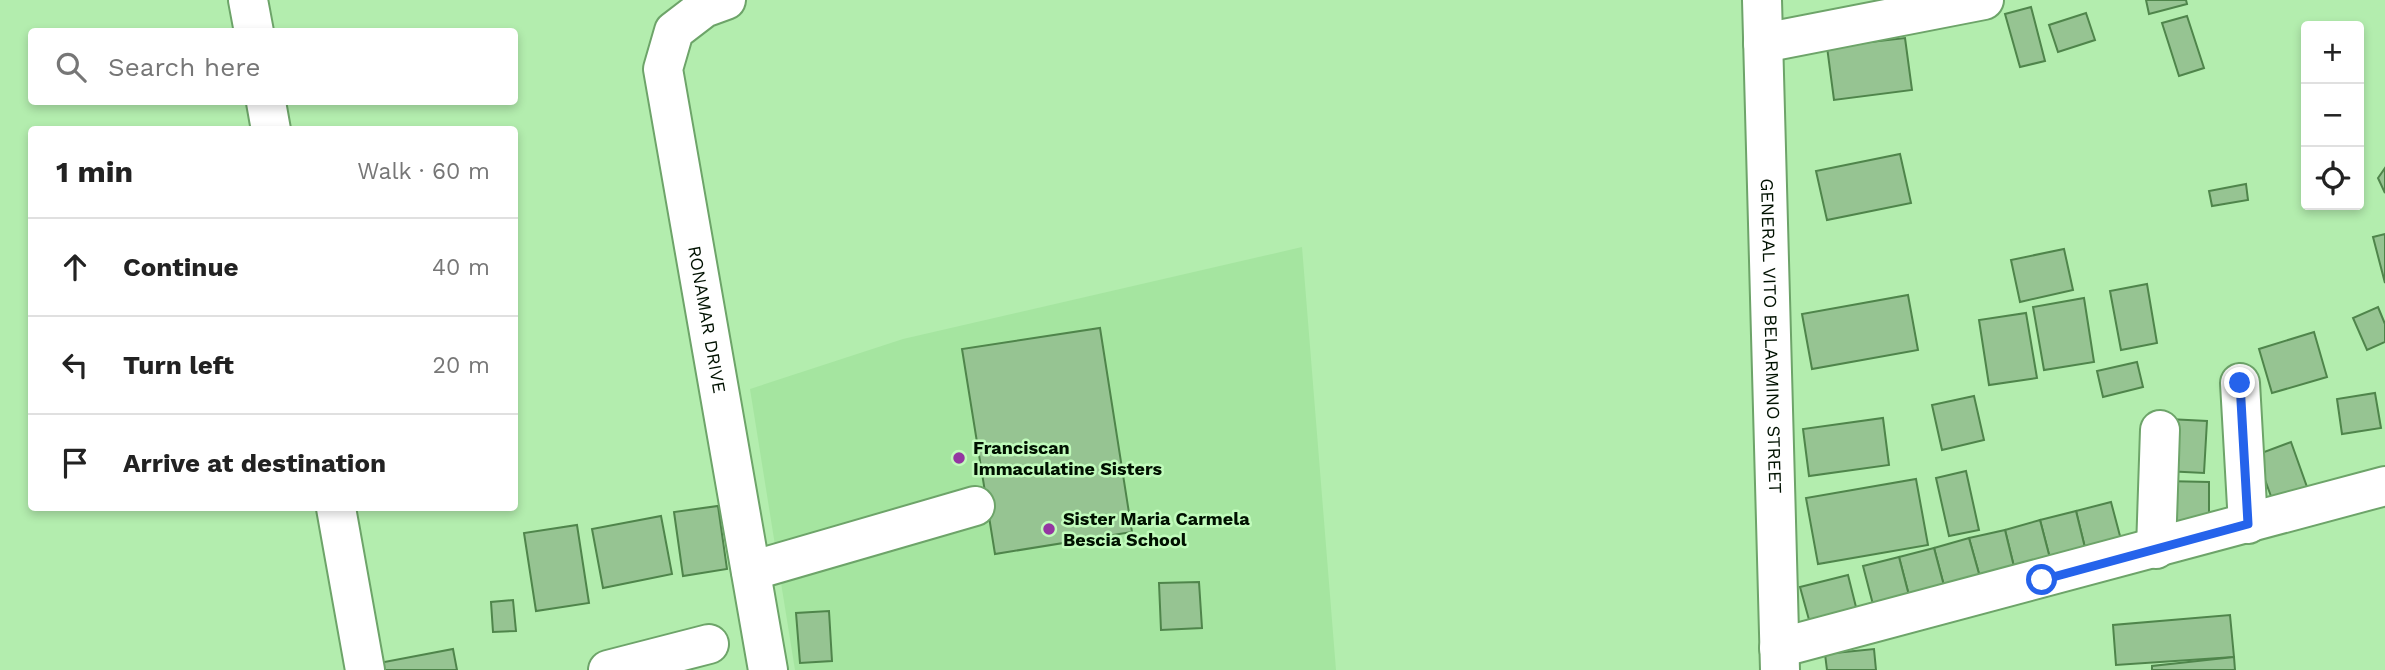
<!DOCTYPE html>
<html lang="en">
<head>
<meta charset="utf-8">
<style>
	body { margin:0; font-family:"Work Sans",sans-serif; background:#f6f6f6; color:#222 }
	.controls { position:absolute; right:21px; top:21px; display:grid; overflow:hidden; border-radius:7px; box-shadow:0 4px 10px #0003 }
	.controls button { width:63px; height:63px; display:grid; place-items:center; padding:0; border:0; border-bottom:2px solid #e0e0e0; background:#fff; color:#222; font:35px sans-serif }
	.stop { position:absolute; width:21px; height:21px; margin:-16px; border:5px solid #2563eb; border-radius:50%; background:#fff }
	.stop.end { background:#2563eb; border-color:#fff; box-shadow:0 2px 7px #0008 }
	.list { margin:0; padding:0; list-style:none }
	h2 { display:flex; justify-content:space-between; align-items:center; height:91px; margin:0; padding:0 28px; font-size:30px }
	h2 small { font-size:23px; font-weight:400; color:#767676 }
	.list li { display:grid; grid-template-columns:46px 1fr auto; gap:21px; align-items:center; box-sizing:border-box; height:98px; padding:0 28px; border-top:2px solid #e0e0e0 }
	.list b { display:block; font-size:26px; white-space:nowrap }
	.list em { font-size:23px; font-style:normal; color:#767676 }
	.icon { flex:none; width:38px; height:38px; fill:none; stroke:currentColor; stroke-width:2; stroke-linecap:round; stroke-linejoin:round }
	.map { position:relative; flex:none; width:2385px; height:670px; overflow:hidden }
	.search { position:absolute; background:#fff; box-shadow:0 4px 10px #0003; left:28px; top:28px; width:490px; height:77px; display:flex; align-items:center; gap:18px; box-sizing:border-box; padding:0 24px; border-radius:7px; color:#767676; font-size:26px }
	.panel { position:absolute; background:#fff; box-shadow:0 4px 10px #0003; left:28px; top:126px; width:490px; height:385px; border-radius:7px }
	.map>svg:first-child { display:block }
</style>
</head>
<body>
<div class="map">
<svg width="2385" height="670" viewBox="0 0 2385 670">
	<rect width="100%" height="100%" fill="#b3edae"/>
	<polygon fill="#a5e5a0" points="1302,247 1336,670 795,670 750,389 903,339"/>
	<g fill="#96c492" stroke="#4f854b" stroke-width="2">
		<polygon points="2146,0 2186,0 2187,4 2149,14"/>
		<polygon points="2031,7 2045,61 2020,67 2005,14"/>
		<polygon points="2086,13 2095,40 2058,52 2049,25"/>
		<polygon points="2187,16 2204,68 2179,76 2162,23"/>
		<polygon points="1905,38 1912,90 1834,100 1827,47"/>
		<polygon points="1900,154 1911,203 1827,220 1816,171"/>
		<polygon points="2385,168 2385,193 2378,178"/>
		<polygon points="2246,184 2248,200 2212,206 2209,191"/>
		<polygon points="2385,234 2385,283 2373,237"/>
		<polygon points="2064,249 2073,290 2020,302 2011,260"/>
		<polygon points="2147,284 2157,343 2121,350 2110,291"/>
		<polygon points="1908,295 1918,350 1812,369 1802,314"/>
		<polygon points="2084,298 2094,362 2044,370 2033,307"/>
		<polygon points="2378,307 2385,324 2385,342 2367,350 2353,318"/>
		<polygon points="2026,313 2037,378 1989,385 1979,320"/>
		<polygon points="1100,328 1132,532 995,554 962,349"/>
		<polygon points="2314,332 2327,377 2272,393 2259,349"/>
		<polygon points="2137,362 2143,387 2103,397 2097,371"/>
		<polygon points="2375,393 2381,428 2342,434 2337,399"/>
		<polygon points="1974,396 1984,440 1942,450 1932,405"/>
		<polygon points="1883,418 1889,465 1809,476 1803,429"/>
		<polygon points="2168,419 2207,421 2204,473 2165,471"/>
		<polygon points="2291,442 2307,487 2272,499 2256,455"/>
		<polygon points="1966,471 1979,530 1949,536 1936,478"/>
		<polygon points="1916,479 1928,545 1818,564 1806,498"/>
		<polygon points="2164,481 2209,482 2209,533 2164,533"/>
		<polygon points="2111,502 2124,551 2088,560 2076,511"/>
		<polygon points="718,506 727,569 683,576 674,512"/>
		<polygon points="2076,511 2088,560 2053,570 2040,520"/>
		<polygon points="661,516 672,574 603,588 592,529"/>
		<polygon points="2040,520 2053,570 2017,579 2005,530"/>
		<polygon points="577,525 589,603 536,611 524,533"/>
		<polygon points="2005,530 2017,579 1983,588 1969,538"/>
		<polygon points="1969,538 1983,588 1947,597 1934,548"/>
		<polygon points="1934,548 1947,597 1912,607 1899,557"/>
		<polygon points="1899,557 1912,607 1876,616 1863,566"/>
		<polygon points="1848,575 1858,615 1811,627 1800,587"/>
		<polygon points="1199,582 1202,628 1161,630 1159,583"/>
		<polygon points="513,600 516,631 493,632 491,602"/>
		<polygon points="829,611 832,661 800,663 796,613"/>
		<polygon points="2230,615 2234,657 2116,665 2113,625"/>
		<polygon points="453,649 457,670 380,670 379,663"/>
		<polygon points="1874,649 1876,670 1827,670 1825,654"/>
		<polygon points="2234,657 2235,670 2152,670 2152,666"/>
	</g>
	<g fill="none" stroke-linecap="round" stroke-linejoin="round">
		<defs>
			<g id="minor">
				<polyline points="248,0 254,32"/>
				<path id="s1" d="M726,0L704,8L674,31L663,69L768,670"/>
				<path id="s2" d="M1762,0L1780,670"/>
				<polyline points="1763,43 1984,0"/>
				<polyline points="266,102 271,130"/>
				<polyline points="2240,383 2248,524"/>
				<polyline points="336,508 365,670"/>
				<polyline points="2156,549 2160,430"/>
				<polyline points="751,571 975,506"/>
				<polyline points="1779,648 2385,486"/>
				<polyline points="608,670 709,644"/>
			</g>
		</defs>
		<use href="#minor" stroke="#6da469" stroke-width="42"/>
		<use href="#minor" stroke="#fff" stroke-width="38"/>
	</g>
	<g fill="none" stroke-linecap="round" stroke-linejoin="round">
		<polyline stroke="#2563eb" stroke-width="9" points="2042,580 2248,524 2240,383"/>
	</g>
	<g fill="#9437a1" stroke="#c0fbbb" stroke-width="2.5">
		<circle cx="959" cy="458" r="7"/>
		<circle cx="1049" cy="529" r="7"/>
	</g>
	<g text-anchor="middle" stroke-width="5" stroke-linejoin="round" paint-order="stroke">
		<g font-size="18" fill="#010" stroke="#c0fbbb">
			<text dy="6" stroke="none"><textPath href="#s1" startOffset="355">RONAMAR DRIVE</textPath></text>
			<text dy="6" stroke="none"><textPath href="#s2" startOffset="336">GENERAL VITO BELARMINO STREET</textPath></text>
		</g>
		<g font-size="18" font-weight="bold" fill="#010" stroke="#c0fbbb" text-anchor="start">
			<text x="973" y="454">Franciscan<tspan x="973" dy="21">Immaculatine Sisters</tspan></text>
			<text x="1063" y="525">Sister Maria Carmela<tspan x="1063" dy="21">Bescia School</tspan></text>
		</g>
	</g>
</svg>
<div class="controls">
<button>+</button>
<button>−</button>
<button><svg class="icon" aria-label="locate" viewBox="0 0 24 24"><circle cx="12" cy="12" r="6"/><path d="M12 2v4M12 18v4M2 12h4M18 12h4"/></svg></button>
</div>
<div class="stop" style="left:2042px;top:580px"></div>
<div class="stop end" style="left:2240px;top:383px"></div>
<div class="search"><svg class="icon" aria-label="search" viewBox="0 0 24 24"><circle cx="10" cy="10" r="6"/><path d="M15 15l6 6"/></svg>Search here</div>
<section class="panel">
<h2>1 min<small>Walk · 60 m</small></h2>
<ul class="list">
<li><svg class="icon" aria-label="ahead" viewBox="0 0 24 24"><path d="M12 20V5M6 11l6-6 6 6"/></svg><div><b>Continue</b></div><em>40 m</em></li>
<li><svg class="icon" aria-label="left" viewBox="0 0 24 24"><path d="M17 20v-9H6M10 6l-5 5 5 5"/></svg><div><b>Turn left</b></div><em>20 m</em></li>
<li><svg class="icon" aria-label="arrive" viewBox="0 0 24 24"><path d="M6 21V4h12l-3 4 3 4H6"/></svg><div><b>Arrive at destination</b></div></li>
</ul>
</section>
</div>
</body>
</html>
